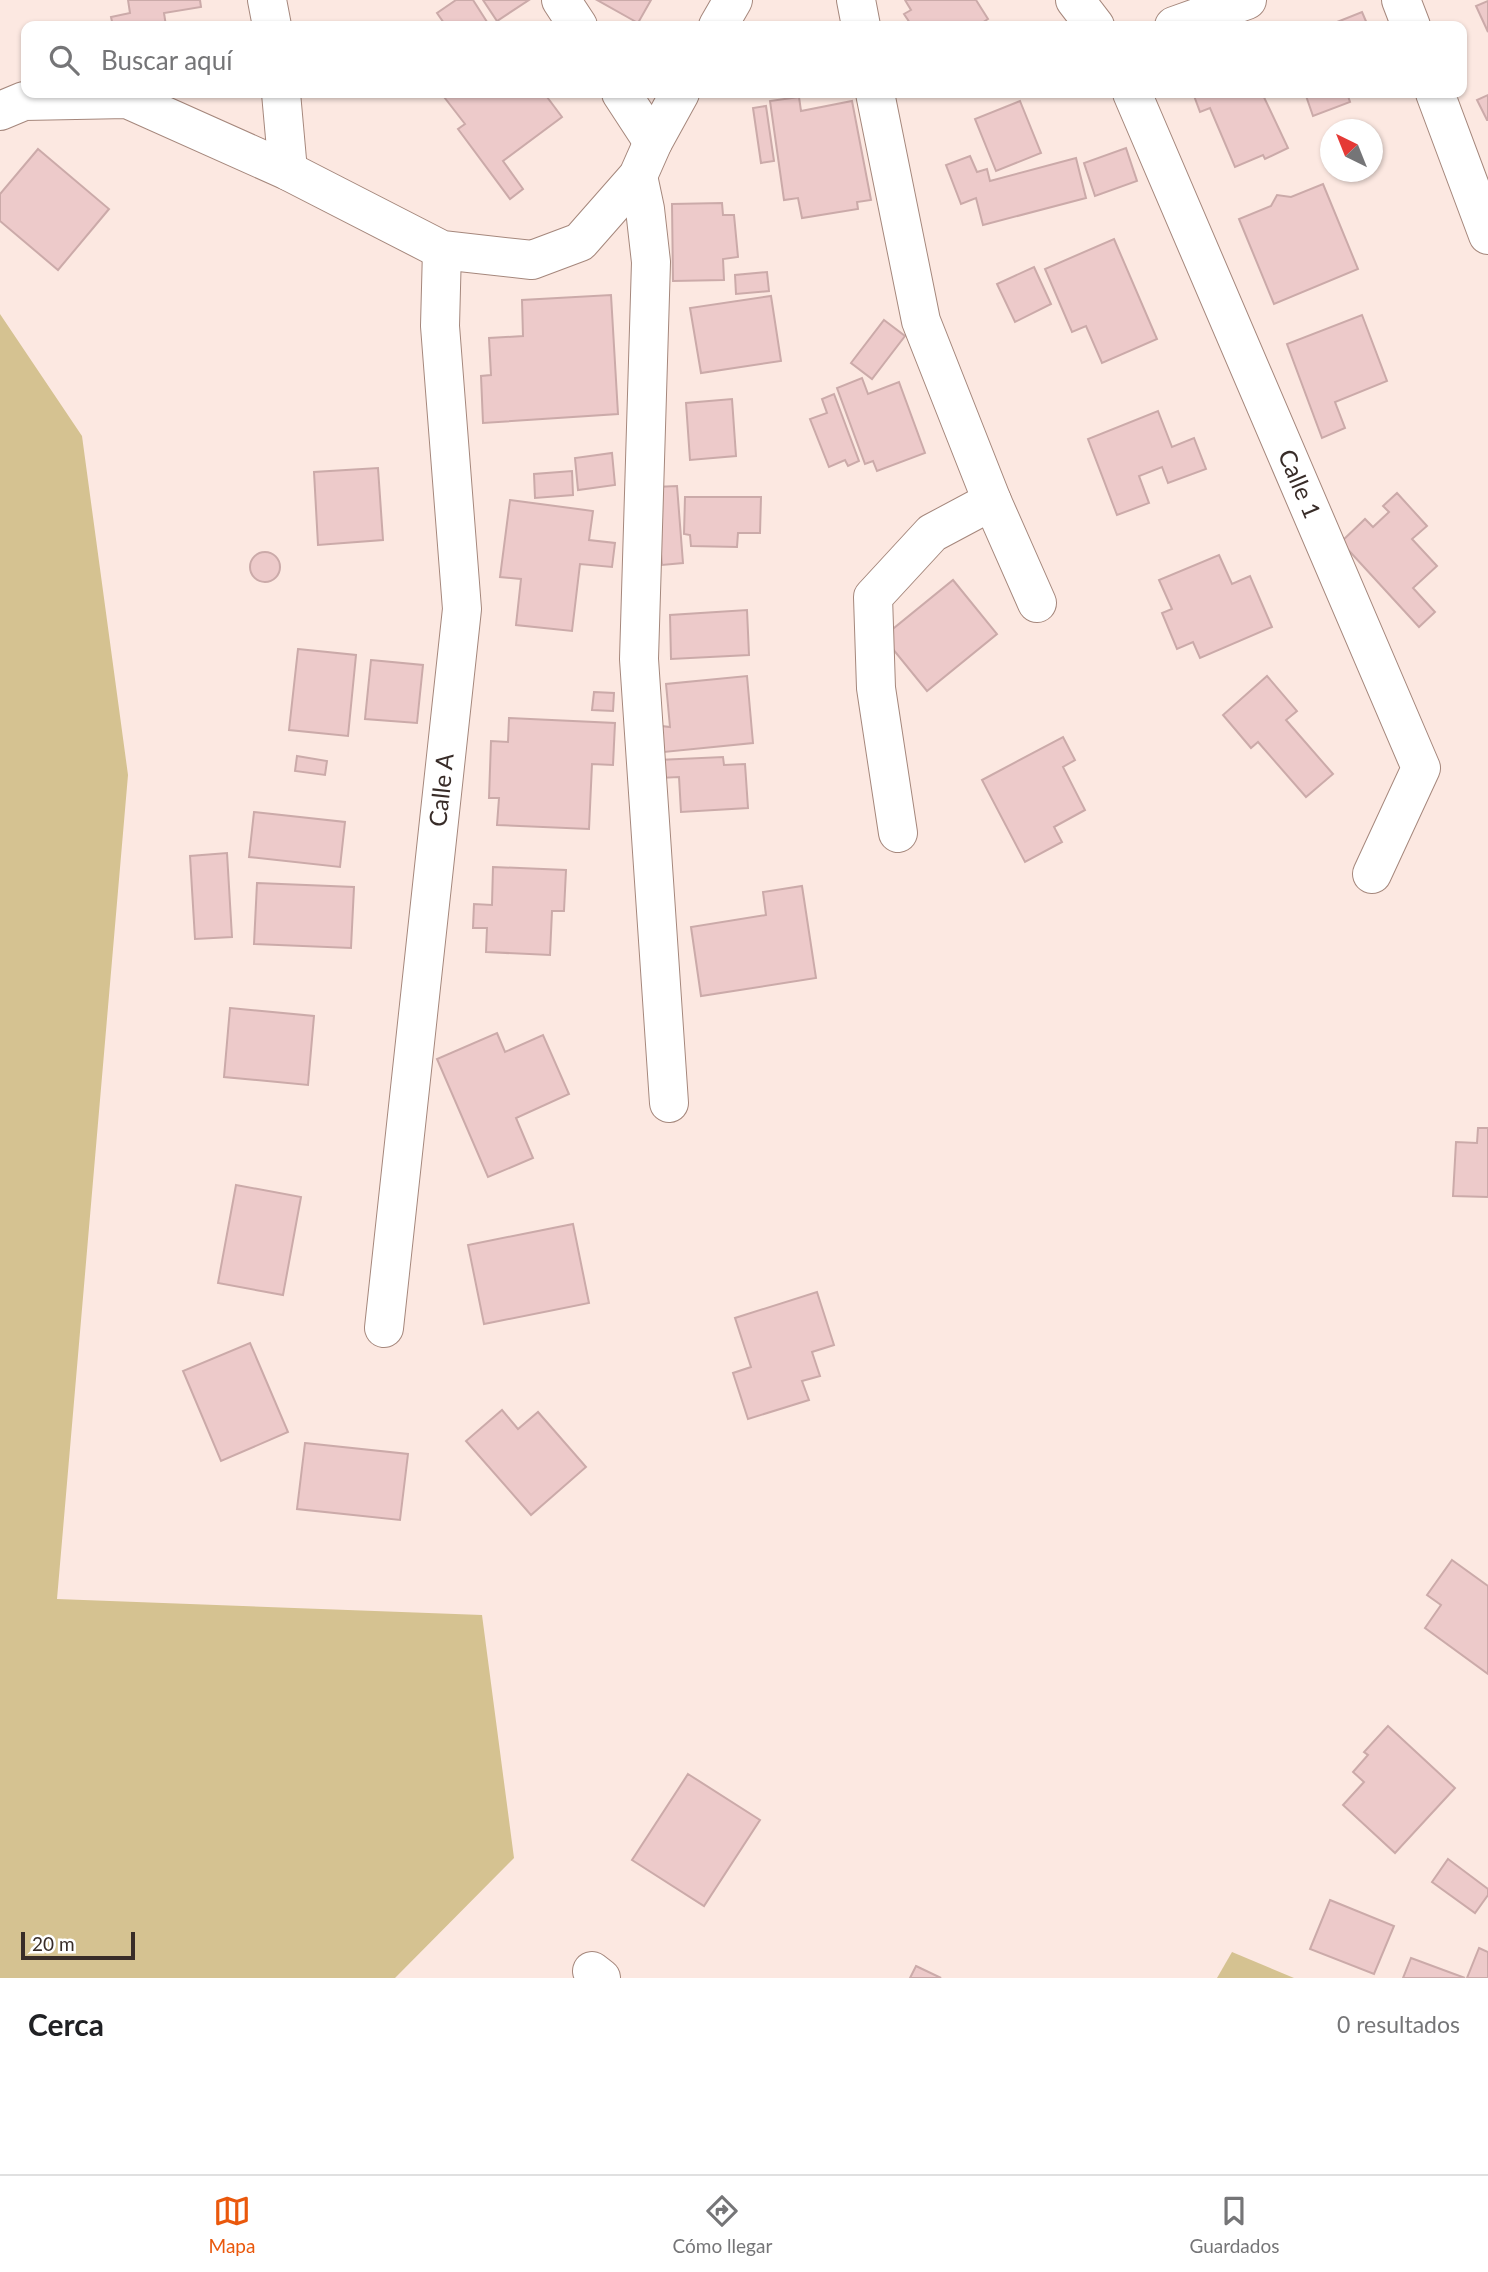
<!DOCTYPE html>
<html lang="es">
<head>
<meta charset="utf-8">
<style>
	body { margin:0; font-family:Lato,sans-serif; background:#f2f2f2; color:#202124 }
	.compass { position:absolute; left:1320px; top:119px; width:63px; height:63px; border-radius:50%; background:#fff; box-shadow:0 2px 5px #0004; rotate:317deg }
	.scale { position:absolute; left:21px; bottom:18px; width:114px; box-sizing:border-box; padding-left:7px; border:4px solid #382c28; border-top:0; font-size:19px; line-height:24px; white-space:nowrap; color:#382c28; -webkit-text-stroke:5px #fff; paint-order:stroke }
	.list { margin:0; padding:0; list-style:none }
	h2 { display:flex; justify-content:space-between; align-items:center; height:91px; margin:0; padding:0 28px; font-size:30px }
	h2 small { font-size:23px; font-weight:400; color:#757577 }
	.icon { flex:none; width:38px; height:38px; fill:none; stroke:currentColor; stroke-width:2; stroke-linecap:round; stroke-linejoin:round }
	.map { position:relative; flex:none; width:1488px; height:1978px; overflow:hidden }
	.search { position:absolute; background:#fff; box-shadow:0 2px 5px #0004; left:21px; right:21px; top:21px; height:77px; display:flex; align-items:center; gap:18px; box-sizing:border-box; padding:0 24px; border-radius:14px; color:#757577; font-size:26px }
	.sheet { height:196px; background:#fff }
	nav { display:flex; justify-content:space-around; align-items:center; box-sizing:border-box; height:98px; border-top:2px solid #e0e0e0; background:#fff; font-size:19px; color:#757577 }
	nav a { display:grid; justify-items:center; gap:4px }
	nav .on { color:#ea580c }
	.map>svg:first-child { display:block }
</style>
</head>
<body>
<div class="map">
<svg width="1488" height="1978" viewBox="0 0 1488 1978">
	<rect width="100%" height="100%" fill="#fce8e1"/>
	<g fill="#d5c291">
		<polygon points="0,314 82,436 128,775 57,1599 482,1615 514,1858 395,1978 0,1978"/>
		<polygon points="1232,1952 1294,1978 1217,1978"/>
	</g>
	<g fill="#edcaca" stroke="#cbaaa9" stroke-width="2">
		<polygon points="128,0 200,0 201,7 164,13 166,26 113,26 111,17 130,13"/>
		<polygon points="456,0 473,0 489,25 446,26 437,13"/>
		<polygon points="483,0 529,0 497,21"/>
		<polygon points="597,0 651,0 638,23"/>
		<polygon points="905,0 976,0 988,19 977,26 912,26 904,14 911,10"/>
		<polygon points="1488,1 1488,32 1476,6"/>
		<polygon points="1362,12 1368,26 1327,26"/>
		<polygon points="441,93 544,93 562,117 503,161 523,189 510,199 458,129 465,124"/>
		<polygon points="1193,93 1262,93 1288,148 1265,159 1263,155 1235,167 1210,108 1200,112"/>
		<polygon points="1305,93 1347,93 1350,102 1313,116"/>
		<polygon points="1488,95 1488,120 1487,120 1477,100"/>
		<polygon points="799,97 801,111 852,101 871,200 857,202 858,209 802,218 798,198 784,200 770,101"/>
		<polygon points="1020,101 1041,153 996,171 975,119"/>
		<polygon points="766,106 774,161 761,163 753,108"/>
		<polygon points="1126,148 1137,181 1095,196 1084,163"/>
		<polygon points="38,149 109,209 58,270 0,221 0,194"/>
		<polygon points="970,156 977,172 987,169 990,181 1076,158 1086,198 983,225 976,198 961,204 946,165"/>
		<polygon points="1323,184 1358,269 1274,304 1239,219 1271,206 1277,195 1291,197"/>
		<polygon points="722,203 723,215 734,215 738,257 723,259 724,280 673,281 672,204"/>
		<polygon points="1114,239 1157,339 1102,363 1086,326 1072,332 1045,269"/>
		<polygon points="1034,267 1051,304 1015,322 997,284"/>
		<polygon points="767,272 769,291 736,294 735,275"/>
		<polygon points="611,295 618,414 483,423 481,376 491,375 489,338 523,336 522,300"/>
		<polygon points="771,296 781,361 701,373 690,308"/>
		<polygon points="1362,315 1387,381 1335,402 1345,428 1322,438 1287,344"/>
		<polygon points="884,320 905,336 872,379 851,363"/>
		<polygon points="862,378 868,394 899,382 925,453 877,471 873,461 865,464 837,388"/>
		<polygon points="834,394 859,461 848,466 845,460 829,467 810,419 827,413 822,399"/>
		<polygon points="732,399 736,456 690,460 686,403"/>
		<polygon points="1158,411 1172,447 1194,438 1206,469 1168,483 1162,467 1139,476 1149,503 1117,515 1088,439"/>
		<polygon points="612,453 615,485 578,490 575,458"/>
		<polygon points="378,468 383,540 318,545 314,472"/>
		<polygon points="572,471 573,495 535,498 534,474"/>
		<polygon points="677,486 683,563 662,565 655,487"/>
		<polygon points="1397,493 1427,526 1412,539 1437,566 1413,588 1435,612 1419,627 1341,542 1365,519 1373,527 1389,512 1383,506"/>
		<polygon points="685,497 761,497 760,533 738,533 737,547 691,546 690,535 684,534"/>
		<polygon points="510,500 593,511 589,540 615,543 612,567 580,564 572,631 516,625 521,579 500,577"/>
		<circle cx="265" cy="567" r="15"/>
		<polygon points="1219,555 1232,584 1250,576 1272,627 1200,658 1193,642 1177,649 1162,613 1172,609 1159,580"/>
		<polygon points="953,580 997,634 927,691 883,637"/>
		<polygon points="747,610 749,655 671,659 670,615"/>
		<polygon points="298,649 356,655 348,736 289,730"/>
		<polygon points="371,660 423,665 417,723 365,719"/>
		<polygon points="747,676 753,743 664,752 661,726 670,727 666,684"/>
		<polygon points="1267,676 1297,711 1286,720 1333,774 1306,797 1258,742 1251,748 1223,715"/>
		<polygon points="594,692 614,693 613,711 592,710"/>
		<polygon points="509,718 615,723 613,765 592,764 589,829 497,825 499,798 489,798 491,741 508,742"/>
		<polygon points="1063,737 1075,760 1063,767 1085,810 1054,827 1062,842 1025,862 982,780"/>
		<polygon points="297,756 327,761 325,775 295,771"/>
		<polygon points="723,757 724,765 745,764 748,808 681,812 679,777 659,778 658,760"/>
		<polygon points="254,812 345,822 340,867 249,857"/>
		<polygon points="227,853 232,937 195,939 190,856"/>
		<polygon points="493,867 566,870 564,911 552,911 550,955 486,952 487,928 473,928 474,904 492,905"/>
		<polygon points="257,883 354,887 351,948 254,944"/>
		<polygon points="802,886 816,978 701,996 691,927 766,915 763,892"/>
		<polygon points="230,1008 314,1016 308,1085 224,1077"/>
		<polygon points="497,1033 505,1052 543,1035 569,1094 516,1118 533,1158 488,1177 437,1059"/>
		<polygon points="1478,1128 1488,1128 1488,1197 1453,1196 1456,1142 1477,1143"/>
		<polygon points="236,1185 301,1197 283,1295 218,1283"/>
		<polygon points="573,1224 589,1303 484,1324 468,1245"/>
		<polygon points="817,1292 834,1345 812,1352 820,1376 802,1381 809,1400 748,1419 733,1373 751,1367 735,1318"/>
		<polygon points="250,1343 288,1432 221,1461 183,1371"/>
		<polygon points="502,1410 518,1429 538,1412 586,1467 531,1515 466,1441"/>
		<polygon points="305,1443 408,1454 400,1520 297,1509"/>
		<polygon points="1452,1560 1488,1586 1488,1674 1425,1628 1441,1605 1427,1595"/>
		<polygon points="1388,1726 1455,1788 1395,1853 1343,1805 1364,1782 1353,1772 1368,1755 1364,1752"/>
		<polygon points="688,1774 760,1820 704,1906 632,1860"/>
		<polygon points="1448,1859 1488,1889 1488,1895 1475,1913 1432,1882"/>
		<polygon points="1330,1900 1394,1926 1374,1974 1310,1949"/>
		<polygon points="1479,1948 1488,1952 1488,1978 1467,1978"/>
		<polygon points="1411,1958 1465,1978 1403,1978"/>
		<polygon points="916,1966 941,1978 910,1978"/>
	</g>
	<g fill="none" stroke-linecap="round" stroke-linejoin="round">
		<defs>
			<g id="minor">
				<polyline points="267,0 272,26"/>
				<polyline points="561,0 578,26"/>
				<polyline points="856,0 861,26"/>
				<polyline points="1075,0 1095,26"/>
				<polyline points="1401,0 1411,26"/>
				<polyline points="718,26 733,0"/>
				<polyline points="1174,26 1247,0"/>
				<polyline points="281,93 288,171"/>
				<polyline points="621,93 653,142"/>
				<polyline points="875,93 921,321 992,501 1037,603"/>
				<polyline points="1132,93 1421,768 1372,874"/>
				<polyline points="1435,93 1488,235"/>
				<polyline points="0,111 24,101 127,99 288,171 442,250 532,260 580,242 638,176 653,142 680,93"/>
				<polyline points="638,176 645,209 651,262 639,659 669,1103"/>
				<polyline points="898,833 876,688 873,597 932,533 992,501"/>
				<polyline points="384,1328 462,609 440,326 442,250"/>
				<polyline points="592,1971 601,1978"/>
			</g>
		</defs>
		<use href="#minor" stroke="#a5877c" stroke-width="40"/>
		<use href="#minor" stroke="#fff" stroke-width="38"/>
	</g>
	<g text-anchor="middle" stroke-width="5" stroke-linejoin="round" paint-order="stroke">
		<g font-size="24" fill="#382c28" stroke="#fff">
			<text transform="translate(1299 484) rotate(67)" y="8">Calle 1</text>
			<text transform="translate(442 790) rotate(-84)" y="8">Calle A</text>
		</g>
	</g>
</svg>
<svg class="compass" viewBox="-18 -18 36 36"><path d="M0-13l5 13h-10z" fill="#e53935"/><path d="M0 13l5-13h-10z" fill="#757577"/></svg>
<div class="scale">20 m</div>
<div class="search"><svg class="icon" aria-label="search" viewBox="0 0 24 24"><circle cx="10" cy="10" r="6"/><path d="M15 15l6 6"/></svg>Buscar aquí</div>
</div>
<section class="sheet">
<h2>Cerca<small>0 resultados</small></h2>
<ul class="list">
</ul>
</section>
<nav>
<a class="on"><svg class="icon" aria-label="map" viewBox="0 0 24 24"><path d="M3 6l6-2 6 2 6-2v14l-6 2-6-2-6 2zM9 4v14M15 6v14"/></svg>Mapa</a>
<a><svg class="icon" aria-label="directions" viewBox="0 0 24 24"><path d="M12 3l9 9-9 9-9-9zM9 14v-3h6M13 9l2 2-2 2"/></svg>Cómo llegar</a>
<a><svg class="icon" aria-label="saved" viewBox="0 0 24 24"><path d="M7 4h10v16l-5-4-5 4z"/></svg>Guardados</a>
</nav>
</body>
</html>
